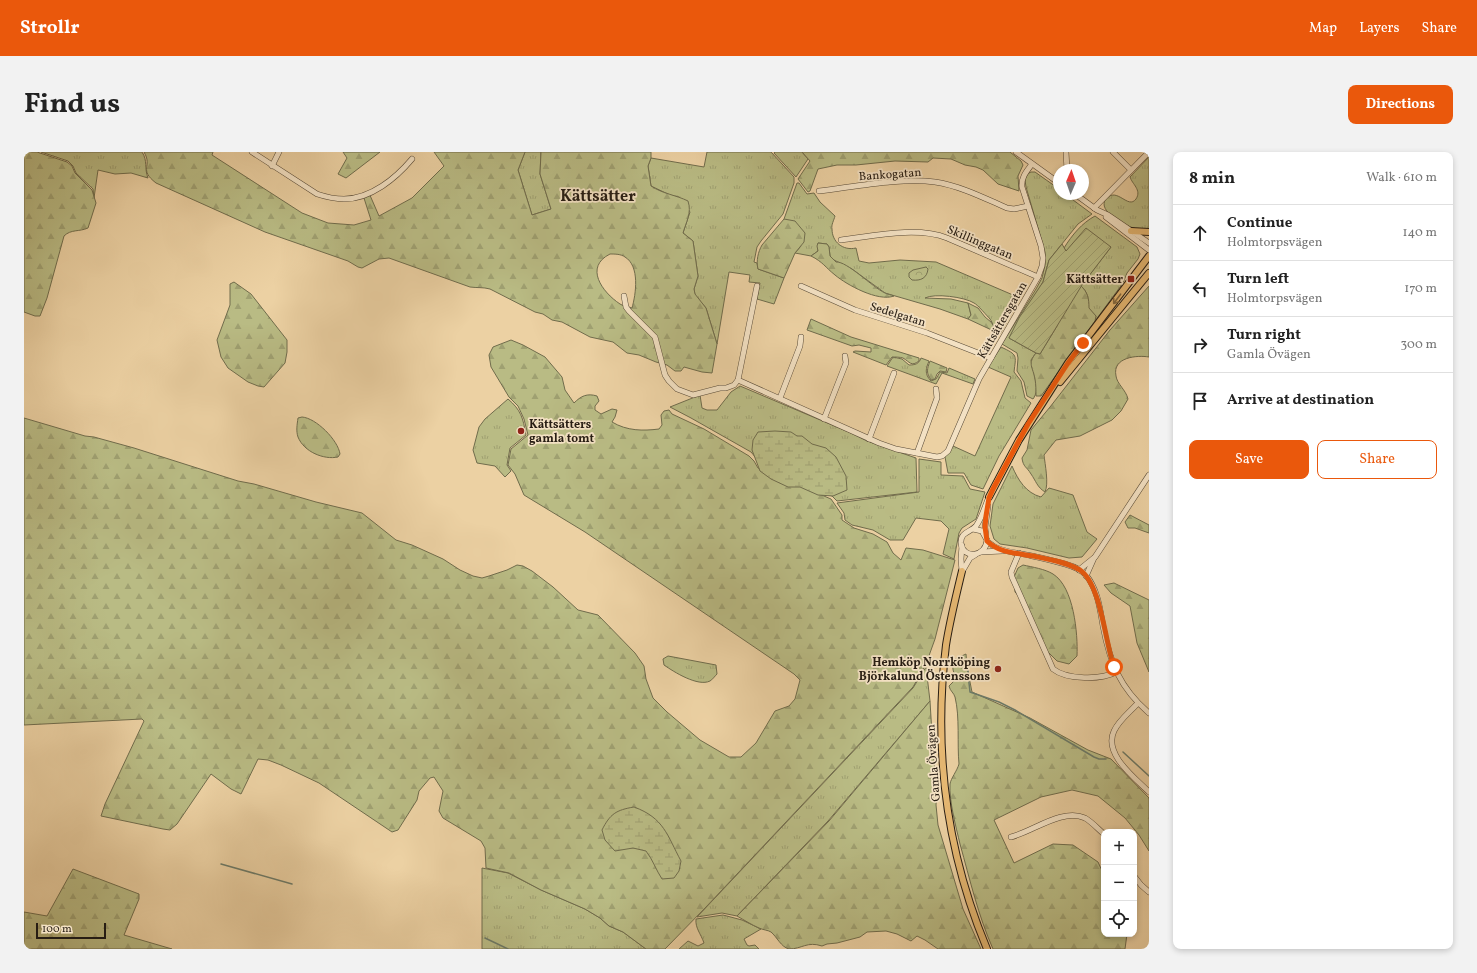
<!DOCTYPE html>
<html lang="en">
<head>
<meta charset="utf-8">
<style>
	body { margin:0; font-family:Vollkorn,serif; background:#f2f2f2; color:#222 }
	.controls { position:absolute; right:12px; bottom:12px; display:grid; overflow:hidden; border-radius:8px; box-shadow:0 2px 6px #0003 }
	.controls button { width:36px; height:36px; display:grid; place-items:center; padding:0; border:0; border-bottom:1px solid #e0e0e0; background:#fff; color:#222; font:20px sans-serif }
	.compass { position:absolute; left:1029px; top:12px; width:36px; height:36px; border-radius:50%; background:#fff; box-shadow:0 2px 6px #0003; rotate:2deg }
	.scale { position:absolute; left:12px; bottom:10px; width:70px; box-sizing:border-box; padding-left:4px; border:2px solid #271d13; border-top:0; font-size:11px; line-height:14px; white-space:nowrap; color:#271d13; -webkit-text-stroke:3px #f3e1c3; paint-order:stroke }
	.stop { position:absolute; width:12px; height:12px; margin:-9px; border:3px solid #ea580c; border-radius:50%; background:#fff }
	.stop.end { background:#ea580c; border-color:#fff; box-shadow:0 1px 4px #0008 }
	.list { margin:0; padding:0; list-style:none }
	h2 { display:flex; justify-content:space-between; align-items:center; height:52px; margin:0; padding:0 16px; font-size:17px }
	h2 small { font-size:13px; font-weight:400; color:#767676 }
	.list li { display:grid; grid-template-columns:26px 1fr auto; gap:12px; align-items:center; box-sizing:border-box; height:56px; padding:0 16px; border-top:1px solid #e0e0e0 }
	.list b { display:block; font-size:15px; white-space:nowrap }
	.list p { margin:0; font-size:13px; white-space:nowrap; color:#767676 }
	.list em { font-size:13px; font-style:normal; color:#767676 }
	.actions { display:flex; gap:8px; padding:12px 16px }
	.actions a { flex:1; padding:9px 0; border:1px solid #ea580c; border-radius:8px; text-align:center; font-size:14px; color:#ea580c }
	.actions .main { background:#ea580c; color:#fff }
	.icon { flex:none; width:22px; height:22px; fill:none; stroke:currentColor; stroke-width:2; stroke-linecap:round; stroke-linejoin:round }
	.map { position:relative; flex:none; width:1125px; height:797px; overflow:hidden; border-radius:8px }
	header { display:flex; align-items:center; gap:24px; box-sizing:border-box; height:56px; padding:0 20px; background:#ea580c; color:#fff }
	header strong { font-size:19px }
	nav { display:flex; gap:22px; margin-inline-start:auto; font-size:14px }
	.intro { display:flex; align-items:center; justify-content:space-between; box-sizing:border-box; height:96px; padding:0 24px }
	h1 { margin:0; font-size:28px }
	.button { padding:10px 18px; border-radius:8px; background:#ea580c; color:#fff; font-size:14px; font-weight:700 }
	main { display:flex; gap:24px; padding:0 24px }
	aside { flex:1; background:#fff; border-radius:8px; box-shadow:0 2px 6px #0003 }
	.map>svg:first-child { display:block }
</style>
</head>
<body>
<header>
<strong>Strollr</strong>
<nav><a>Map</a><a>Layers</a><a>Share</a></nav>
</header>
<div class="intro"><h1>Find us</h1><a class="button">Directions</a></div>
<main>
<div class="map">
<svg width="1125" height="797" viewBox="0 0 1125 797">
	<defs>
		<pattern id="grass-tufts" width="24" height="20" patternUnits="userSpaceOnUse"><rect width="24" height="20" fill="#b9bb84"/><path d="M3 7l-1-3M5 7V3M7 7l1-3M15 17l-1-3M17 17v-4M19 17l1-3" fill="none" stroke="#9fa071"/></pattern>
		<pattern id="forest-firs" width="22" height="20" patternUnits="userSpaceOnUse"><rect width="22" height="20" fill="#b9bb84"/><path d="M5 1l3.5 6h-7zM16 11l3.5 6h-7z" fill="#9fa071"/></pattern>
		<pattern id="wetland-marsh" width="20" height="14" patternUnits="userSpaceOnUse"><rect width="20" height="14" fill="#b9bb84"/><path d="M1 5h8M5 5V1M11 12h8M15 12V8" fill="none" stroke="#9fa071"/></pattern>
		<pattern id="park-crowns" width="20" height="18" patternUnits="userSpaceOnUse"><rect width="20" height="18" fill="#b9bb84"/><path d="M2 6a3 3 0 1 1 6 0M12 15a3 3 0 1 1 6 0" fill="none" stroke="#9fa071"/></pattern>
		<pattern id="garden-furrows" width="10" height="10" patternUnits="userSpaceOnUse"><rect width="10" height="10" fill="#b9bb84"/><path d="M-1 1l2-2M0 10L10 0M9 11l2-2" fill="none" stroke="#9fa071"/></pattern>
	</defs>
	<rect width="100%" height="100%" fill="#ecd1a3"/>
	<filter id="stains"><feTurbulence type="fractalNoise" baseFrequency=".005" numOctaves="4"/><feColorMatrix values="0 0 0 0 .2 0 0 0 0 .09 0 0 0 0 .02 0 0 0 .5 -.17"/></filter>
	<radialGradient id="worn" r=".72"><stop offset=".6" stop-color="#630" stop-opacity="0"/><stop offset="1" stop-color="#630" stop-opacity=".3"/></radialGradient>
	<g fill="url(#grass-tufts)" stroke="#706c4c">
		<path d="M17,0H118C124,9 120,16 124,26L107,21L91,22L74,18L70,46L69,37L52,21L49,14L44,9Z"/>
		<polygon points="501,0 517,0 516,22 527,57 508,63 494,18"/>
		<polygon points="683,0 747,0 770,25 770,31 759,62 737,89 733,95 730,110 733,111 734,117 760,126 750,152 733,147 736,131 725,130 726,123 705,120 693,192 682,156 671,143 670,137 674,124 669,89 659,81 666,60 655,45 646,43 627,34 624,14 627,6 680,15"/>
		<polygon points="751,0 778,0 784,7 772,25 750,1"/>
		<path d="M1125,5V78C1121,78 1117,78 1113,77C1103,75 1072,59 1082,47C1093,34 1104,58 1112,47C1118,38 1108,32 1106,25Z"/>
		<path d="M1007,20H1011L1035,37V42H1041L1068,62L1054,72L1025,108L1019,130L985,186L1012,201L1007,208C1008,219 1017,237 1009,247L1003,244L1000,230L993,219L994,206L993,201L978,192L1012,137L1018,126L1021,113V100L1002,35L1001,28L1003,22Z"/>
		<path d="M773,31H775L783,42L790,41L796,50L811,64C810,68 807,73 808,77C808,90 819,99 832,96L835,109L845,111L876,108L912,110L996,146L976,182C969,179 970,172 966,167C964,165 953,152 950,151C941,145 910,141 901,146L927,147L944,151L947,163L944,167L916,157L861,141L828,117L808,107L806,104L805,95L803,92L794,91V99L787,104L771,101L777,94L760,67Z"/>
		<path d="M1071,64L1113,95L1116,102L1114,107L1103,121L1099,131L1071,169L1072,164L1064,156C1065,148 1064,140 1057,134L1087,95L1042,99L1040,96C1048,83 1058,71 1071,64Z"/>
		<path d="M977,195C994,203 992,203 990,220L997,229L1001,246L1007,251L975,304L959,337L947,333L940,321H924L921,305L929,294L951,304L987,225L964,215Z"/>
		<path d="M869,205L878,207L885,213C891,213 895,212 897,206L905,209C902,216 900,222 907,229L912,227L916,220L923,221L925,216L951,227L949,232L918,221L912,232L863,214Z"/>
		<polygon points="716,234 827,281 843,289 892,306 893,340 813,349 808,344 786,336 738,313 727,300 667,266 646,255 676,243 678,256 683,258 693,258 707,240"/>
		<path d="M484,247C497,258 499,266 502,283L486,296L483,313L487,319L481,325L471,314L453,311L449,298L455,275L461,267Z"/>
		<polygon points="895,307 917,310 917,323 939,324 946,337 961,340 952,367 938,376 935,381 930,407 919,402 925,377 917,369 892,366 879,388 866,388 849,378 828,373 821,368 820,361 813,351 895,340"/>
		<path d="M988,314C994,328 1002,341 1017,345L1025,336L1049,343L1063,380L1073,387L1058,405L1045,406L1003,396L976,392L970,387L966,374L969,352Z"/>
		<path d="M644,504L692,513L693,522C691,524 688,528 686,529C674,535 650,520 640,513L639,507Z"/>
		<polygon points="902,515 906,549 804,669 713,764 698,761 673,765 889,536"/>
		<polygon points="458,716 484,721 517,738 561,757 576,766 585,774 599,780 622,797 458,797"/>
		<path d="M699,763L718,768L737,777L720,787L723,793L725,794L731,793L735,797H655L664,789L674,794L680,791C677,782 671,776 672,767Z"/>
	</g>
	<g fill="url(#forest-firs)" stroke="#706c4c" fill-rule="evenodd">
		<path d="M0,0H13L43,10L48,14L51,21L68,38L72,51L64,76C55,80 47,77 40,84L23,146L16,164H11L0,160Z"/>
		<path d="M120,0H189L188,3L278,61L304,71L330,73L347,68L339,43L345,41L355,64L388,46L420,14L410,0H501L494,18L508,63L527,57L516,22L517,0H627V6L624,14L627,34C639,42 652,43 664,49C668,61 662,70 659,81L669,89L674,124L670,137L671,142L682,156L693,192L688,221L678,220L660,215L657,219H651L643,213L632,210L615,203L603,201L589,190L566,185L538,170L528,168L519,162L511,160L466,137C459,135 453,136 446,135L365,106L355,107L338,116L334,115L324,109L241,80L132,31C114,17 129,15 120,0ZM586,102C591,102 597,102 601,105C616,114 612,142 608,156C604,155 599,154 596,152C578,140 560,115 586,102Z"/>
		<polygon points="319,0 356,0 322,26 314,22 323,6"/>
		<polygon points="778,0 986,0 997,9 999,13 994,24 995,39 974,32 959,18 952,15 941,13 927,7 909,6 904,10 871,9 832,13 813,13 794,17 786,39 784,40 774,27 786,9"/>
		<path d="M760,67L771,69L781,81L780,90L771,101L760,126L734,117C732,109 734,100 738,93Z"/>
		<path d="M794,91L803,92L805,95L806,104L812,110C823,109 848,135 861,141C863,142 867,143 870,144C854,150 823,133 811,123C801,115 799,110 787,104L794,99L793,94Z"/>
		<polygon points="210,130 227,142 263,188 263,200 261,211 240,235 234,234 224,230 204,216 197,205 193,188 206,153 206,132"/>
		<path d="M1056,133C1064,140 1065,147 1065,156L1072,164L1071,169L1017,244H1012C1012,238 1012,233 1011,227C1009,215 1003,212 1012,201L1016,202L1033,174L1035,167Z"/>
		<path d="M1125,134V205C1113,203 1088,205 1092,224C1093,232 1102,238 1104,247L1097,259L1088,268L1056,284L1032,288L1020,303C1021,312 1025,332 1021,340C1013,335 1012,329 1007,322C1003,315 999,315 998,306L1003,298L1007,278L1026,255L1086,178Z"/>
		<polygon points="944,151 954,156 961,165 967,170 974,181 944,167 947,163"/>
		<path d="M787,167L827,185L895,206V209C887,215 886,210 879,206C876,205 871,205 868,205L862,213L829,200L831,199L847,200V196L835,193L828,194L783,178Z"/>
		<path d="M487,188L499,193L521,205L538,225L541,238L550,251C557,244 563,241 573,244L575,249L571,254V258L577,262L588,257L593,258L591,265L588,270C603,279 619,279 635,277L638,273L637,263L640,259L645,258L648,262L680,277L725,304L730,309L734,316L807,347L818,363V368L830,376L849,382L863,390L869,401L877,408L882,396L899,398L931,408L911,487L902,512L889,535L682,755L641,797H622L599,780L585,774L576,766L561,757L517,738L485,721L462,716L461,696L457,689L419,666L415,659L419,639L410,625L406,626L395,639L393,648L374,678L368,680L295,631L257,613L244,608L234,607L217,642L207,637L187,622L153,672L146,678L139,677L77,664L81,652L120,569L118,567L0,573V266L61,284L70,285L110,296L214,329L230,332L292,350L338,361L372,388L388,393L419,407L436,418L449,424L458,426L465,424L483,418L493,413L499,414L508,419L529,435L554,458L574,463L611,501L620,514L622,527L629,546L643,560L676,588L705,605H717L732,591L751,559L765,554L771,547L776,528L770,522L561,380L500,343L491,322L484,313L487,297L504,283L500,267L494,254L485,245L467,215L465,203L469,195Z"/>
		<path d="M906,209L923,216L922,220L916,219L913,222L911,227L907,228C902,221 903,217 906,209Z"/>
		<path d="M278,265C292,266 314,288 316,302L314,305C300,308 280,300 274,285C272,279 273,273 274,266Z"/>
		<polygon points="1106,363 1125,373 1125,381 1111,376 1104,376 1101,370"/>
		<path d="M999,413C1008,415 1021,417 1029,422C1050,435 1054,482 1053,504L1045,512L1033,509L1022,498L1001,451L991,440L990,425L994,416Z"/>
		<polygon points="1090,431 1125,448 1125,520 1113,491 1106,454 1087,441 1080,433"/>
		<path d="M942,502L943,515L948,540L1006,566L1064,598L1087,607L1125,646V699L1115,683L1101,666L1074,644L1048,638L1017,645L970,668L990,711L1029,692L1049,693L1074,710L1080,723V782H1103L1101,797H969C954,763 946,728 936,692C932,675 925,649 926,632C927,626 933,619 935,612C933,592 936,565 931,545C930,541 926,539 925,534L931,528L932,525C928,518 928,514 931,507Z"/>
		<path d="M906,549L909,599L913,638L912,653L914,673L939,757L957,797H914L901,788L893,784L887,789L873,782L862,779L843,780L836,785L813,791L803,792L798,794C783,789 778,797 765,797C757,795 753,785 747,780C744,778 739,778 735,776C728,773 720,768 713,764L805,669Z"/>
		<polygon points="49,717 115,742 115,747 100,783 148,797 0,797 0,760 23,764"/>
	</g>
	<g fill="url(#wetland-marsh)" stroke="#706c4c">
		<polygon points="751,279 767,280 773,284 778,284 788,292 802,296 812,305 822,324 823,338 809,344 794,343 776,335 764,335 747,327 736,319 728,298 729,288 734,280"/>
		<path d="M610,655C640,666 643,683 657,709L655,719L650,726L638,727C632,718 629,708 622,699L609,696L591,699L581,688L578,678C586,662 592,658 610,655Z"/>
	</g>
	<path fill="url(#park-crowns)" stroke="#706c4c" d="M902,115L904,117C903,126 897,129 888,128L885,125V121L889,118Z"/>
	<polygon fill="url(#garden-furrows)" stroke="#706c4c" points="1062,76 1087,95 1058,133 1016,202 1012,201 985,186 995,166 1019,130 1025,108 1038,92 1042,99"/>
	<g fill="none" stroke-linecap="round" stroke-linejoin="round">
		<g stroke="#6c7a68" stroke-width="1.5">
			<polyline points="944,511 944,522 946,540 975,550 991,558 1070,605 1075,607 1082,607"/>
			<polyline points="1099,600 1125,624"/>
			<polyline points="197,712 268,732"/>
			<polyline points="461,786 484,797"/>
		</g>
		<defs>
			<g id="minor">
				<path d="M228,0L293,42C302,45 311,47 320,47C347,47 372,26 388,7"/>
				<polyline points="992,0 1035,31"/>
				<polyline points="1042,0 1043,18"/>
				<polyline points="1089,0 1107,18"/>
				<polyline points="248,14 255,0"/>
				<path d="M795,39C829,35 878,25 911,30C937,34 960,46 983,56L990,57L1004,54"/>
				<polyline points="1051,42 1073,58 1084,63 1125,91"/>
				<polyline points="1070,56 1125,0"/>
				<polyline points="1082,65 1125,98"/>
				<path d="M817,88C849,84 893,74 923,86L1014,125"/>
				<path d="M733,134L714,228L855,291L872,297L913,305L918,304L924,299L955,227L1014,125L1018,114L1019,106L1017,94L998,35C997,25 1003,19 1008,12"/>
				<polyline points="777,134 831,158 903,181 967,206"/>
				<polyline points="600,144 602,155 605,159 631,185 641,223 645,229 653,237 669,243 696,236 702,236 710,233 714,228"/>
				<polyline points="756,246 776,194 777,185"/>
				<polyline points="800,267 822,211 821,204"/>
				<polyline points="845,287 870,221"/>
				<polyline points="893,301 913,246 912,237"/>
				<path d="M949,377L958,379L963,388C962,405 939,408 937,391C936,380 947,380 952,374C958,366 961,354 965,345"/>
				<polyline points="962,384 961,375 964,354"/>
				<path d="M963,389C975,401 993,400 1008,404C1019,406 1030,409 1041,412C1048,414 1057,417 1062,423C1074,438 1076,457 1079,474C1086,511 1096,536 1125,561"/>
				<polyline points="957,400 978,399"/>
				<path d="M995,401L987,420L988,425L1029,517C1043,528 1077,528 1092,520"/>
				<polyline points="939,418 946,406 951,403"/>
				<polyline points="1055,418 1071,405 1075,399 1125,323"/>
				<polyline points="938,419 937,407 938,394"/>
				<polyline points="1062,424 1070,406"/>
				<path d="M1114,551C1106,560 1095,568 1090,579C1079,602 1111,626 1125,640"/>
				<path d="M987,685C1010,679 1038,656 1061,666C1068,670 1074,677 1080,682"/>
				<polyline points="1110,724 1117,733 1125,740"/>
			</g>
			<g id="major">
				<polyline points="1107,79 1125,80"/>
				<polyline points="1036,230 1125,121"/>
				<polyline points="965,345 995,288 1044,211 1125,104"/>
				<path d="M938,419C932,444 926,468 922,493C909,599 922,699 963,797"/>
			</g>
		</defs>
		<use href="#minor" stroke="#584a37" stroke-width="6"/>
		<use href="#major" stroke="#271d13" stroke-width="8"/>
		<use href="#minor" stroke="#f3e1c3" stroke-width="5"/>
		<use href="#major" stroke="#e6b872" stroke-width="6"/>
	</g>
	<defs><path id="oneway-shaft" d="M-6 0H5M1.5-3L5.5 0L1.5 3" fill="none" stroke-width="1.6" stroke-linecap="round" stroke-linejoin="round"/></defs>
	<use stroke="#866a42" href="#oneway-shaft" transform="translate(1093 147) rotate(127)"/>
	<g fill="none" stroke-linecap="round" stroke-linejoin="round">
		<path stroke="#ea580c" stroke-width="5" d="M1059,191L1044,211L1004,272L969,337L965,346L962,364L961,375L963,389C975,401 993,401 1009,404C1024,407 1042,410 1056,418C1077,432 1081,490 1090,515"/>
	</g>
	<g fill="#8f2418" stroke="#f3e1c3" stroke-width="1.5">
		<rect x="1103" y="123" width="8" height="8" rx="2"/>
		<circle cx="497" cy="279" r="4"/>
		<circle cx="974" cy="517" r="4"/>
	</g>
	<g text-anchor="middle" stroke-width="3.5" stroke-linejoin="round" paint-order="stroke">
		<g font-size="12" fill="#271d13" stroke="#f3e1c3">
			<text transform="translate(866 22) rotate(-4)" y="4">Bankogatan</text>
			<text transform="translate(956 90) rotate(23)" y="4">Skillinggatan</text>
			<text transform="translate(874 162) rotate(17)" y="4">Sedelgatan</text>
			<text transform="translate(978 168) rotate(-60)" y="4">Kättsättersgatan</text>
			<text transform="translate(909 611) rotate(-94)" y="4">Gamla Övägen</text>
		</g>
		<g font-size="12" font-weight="bold" fill="#271d13" stroke="#f3e1c3" text-anchor="end">
			<text x="1099" y="131">Kättsätter</text>
			<text x="505" y="276" text-anchor="start">Kättsätters<tspan x="505" dy="14">gamla tomt</tspan></text>
			<text x="966" y="514">Hemköp Norrköping<tspan x="966" dy="14">Björkalund Östenssons</tspan></text>
		</g>
		<g font-size="16" font-weight="bold" fill="#271d13" stroke="#f3e1c3">
			<text x="574" y="49">Kättsätter</text>
		</g>
	</g>
	<rect width="100%" height="100%" filter="url(#stains)"/>
	<rect width="100%" height="100%" fill="url(#worn)"/>
</svg>
<div class="controls">
<button>+</button>
<button>−</button>
<button><svg class="icon" aria-label="locate" viewBox="0 0 24 24"><circle cx="12" cy="12" r="6"/><path d="M12 2v4M12 18v4M2 12h4M18 12h4"/></svg></button>
</div>
<svg class="compass" viewBox="-18 -18 36 36"><path d="M0-13l5 13h-10z" fill="#e53935"/><path d="M0 13l5-13h-10z" fill="#767676"/></svg>
<div class="scale">100 m</div>
<div class="stop" style="left:1090px;top:515px"></div>
<div class="stop end" style="left:1059px;top:191px"></div>
</div>
<aside>
<h2>8 min<small>Walk · 610 m</small></h2>
<ul class="list">
<li><svg class="icon" aria-label="ahead" viewBox="0 0 24 24"><path d="M12 20V5M6 11l6-6 6 6"/></svg><div><b>Continue</b><p>Holmtorpsvägen</p></div><em>140 m</em></li>
<li><svg class="icon" aria-label="left" viewBox="0 0 24 24"><path d="M17 20v-9H6M10 6l-5 5 5 5"/></svg><div><b>Turn left</b><p>Holmtorpsvägen</p></div><em>170 m</em></li>
<li><svg class="icon" aria-label="right" viewBox="0 0 24 24"><path d="M7 20v-9h11M14 6l5 5-5 5"/></svg><div><b>Turn right</b><p>Gamla Övägen</p></div><em>300 m</em></li>
<li><svg class="icon" aria-label="arrive" viewBox="0 0 24 24"><path d="M6 21V4h12l-3 4 3 4H6"/></svg><div><b>Arrive at destination</b></div></li>
</ul>
<div class="actions"><a class="main">Save</a><a>Share</a></div>
</aside>
</main>
</body>
</html>
